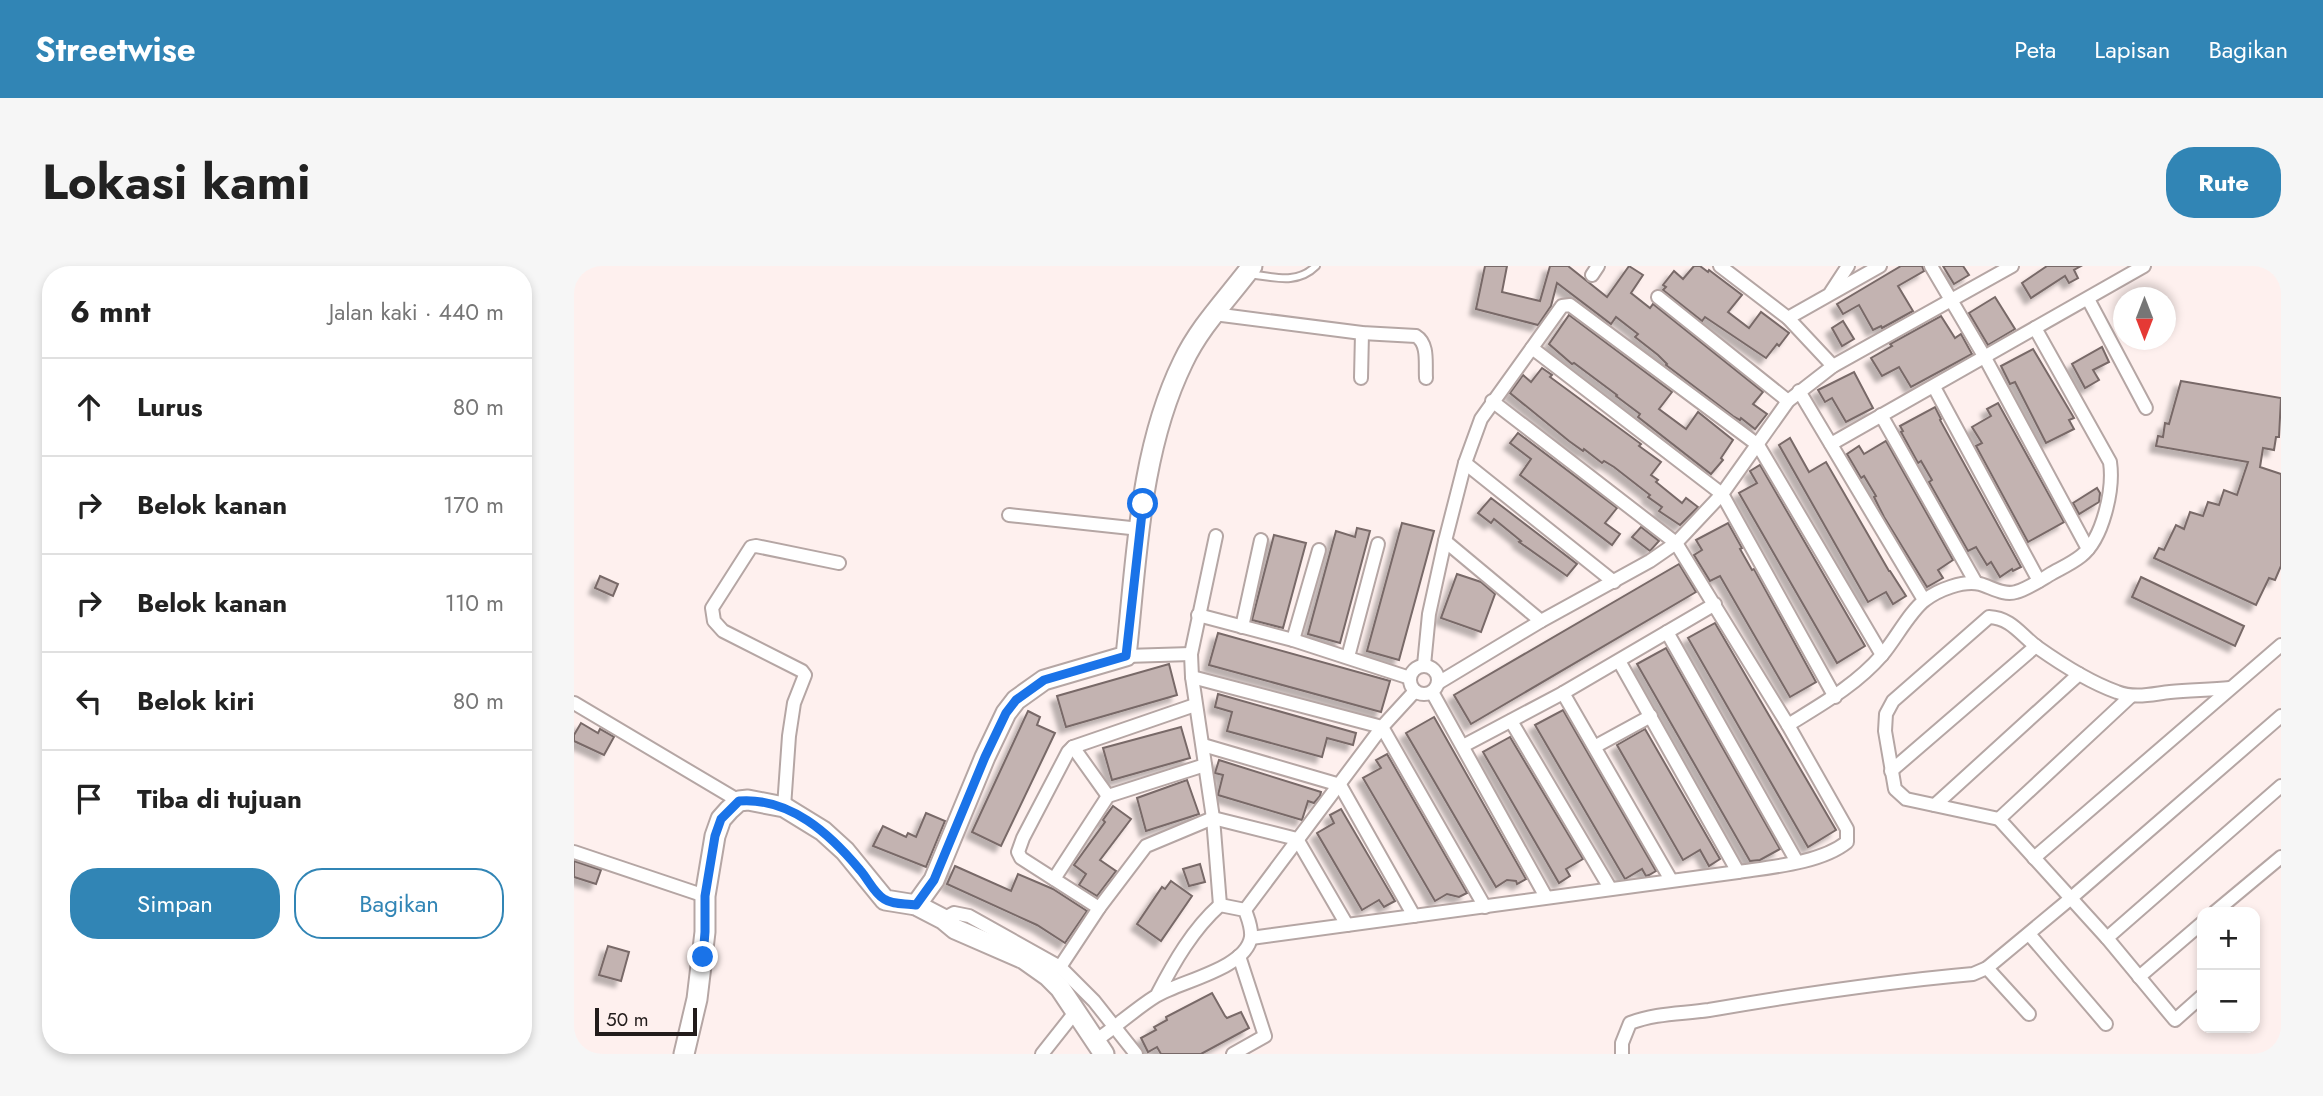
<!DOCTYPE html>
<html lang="id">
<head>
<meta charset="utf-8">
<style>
	body { margin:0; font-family:Jost,sans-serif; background:#f6f6f6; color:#222 }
	.controls { position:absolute; right:21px; bottom:21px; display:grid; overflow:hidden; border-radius:14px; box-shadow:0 4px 10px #0003 }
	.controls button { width:63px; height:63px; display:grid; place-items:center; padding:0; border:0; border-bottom:2px solid #e0e0e0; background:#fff; color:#222; font:35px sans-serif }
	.compass { position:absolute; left:1539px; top:21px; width:63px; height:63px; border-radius:50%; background:#fff; box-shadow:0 4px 10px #0003; rotate:180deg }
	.scale { position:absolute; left:21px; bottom:18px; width:102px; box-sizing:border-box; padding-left:7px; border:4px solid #221c1b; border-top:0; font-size:19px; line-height:24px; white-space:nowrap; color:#221c1b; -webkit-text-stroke:5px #fef0ee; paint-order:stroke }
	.stop { position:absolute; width:21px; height:21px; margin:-16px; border:5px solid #1a73e8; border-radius:50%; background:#fff }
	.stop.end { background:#1a73e8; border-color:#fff; box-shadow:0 2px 7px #0008 }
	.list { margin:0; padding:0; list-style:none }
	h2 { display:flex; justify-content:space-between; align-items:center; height:91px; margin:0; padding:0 28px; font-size:30px }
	h2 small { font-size:23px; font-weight:400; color:#767676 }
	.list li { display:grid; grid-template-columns:46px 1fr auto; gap:21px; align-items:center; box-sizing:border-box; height:98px; padding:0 28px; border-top:2px solid #e0e0e0 }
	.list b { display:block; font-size:26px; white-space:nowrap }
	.list em { font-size:23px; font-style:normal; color:#767676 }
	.actions { display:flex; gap:14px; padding:21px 28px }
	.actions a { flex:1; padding:16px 0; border:2px solid #3185b5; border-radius:28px; text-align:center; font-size:24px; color:#3185b5 }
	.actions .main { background:#3185b5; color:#fff }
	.icon { flex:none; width:38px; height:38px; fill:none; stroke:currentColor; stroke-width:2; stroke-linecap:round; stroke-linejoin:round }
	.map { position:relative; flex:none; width:1707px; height:788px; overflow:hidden; border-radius:28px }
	header { display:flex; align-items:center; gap:42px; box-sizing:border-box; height:98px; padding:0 35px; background:#3185b5; color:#fff }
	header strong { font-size:33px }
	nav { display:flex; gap:38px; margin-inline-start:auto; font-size:24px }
	.intro { display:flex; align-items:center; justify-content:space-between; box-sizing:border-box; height:168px; padding:0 42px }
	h1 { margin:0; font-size:49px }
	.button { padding:18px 32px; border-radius:28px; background:#3185b5; color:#fff; font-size:24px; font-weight:700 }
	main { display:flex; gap:42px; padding:0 42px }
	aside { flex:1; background:#fff; border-radius:28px; box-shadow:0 4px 10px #0003 }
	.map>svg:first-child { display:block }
</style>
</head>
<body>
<header>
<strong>Streetwise</strong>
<nav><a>Peta</a><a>Lapisan</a><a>Bagikan</a></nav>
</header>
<div class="intro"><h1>Lokasi kami</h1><a class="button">Rute</a></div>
<main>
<aside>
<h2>6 mnt<small>Jalan kaki · 440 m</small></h2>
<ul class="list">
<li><svg class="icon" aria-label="ahead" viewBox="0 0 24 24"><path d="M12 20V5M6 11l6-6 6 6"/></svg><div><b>Lurus</b></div><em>80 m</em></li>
<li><svg class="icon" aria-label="right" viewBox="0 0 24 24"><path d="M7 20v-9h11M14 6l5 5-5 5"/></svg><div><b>Belok kanan</b></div><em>170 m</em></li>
<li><svg class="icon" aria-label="right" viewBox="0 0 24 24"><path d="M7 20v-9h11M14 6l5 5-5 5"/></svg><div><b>Belok kanan</b></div><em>110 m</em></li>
<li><svg class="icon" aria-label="left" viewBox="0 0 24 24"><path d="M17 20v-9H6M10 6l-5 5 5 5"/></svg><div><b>Belok kiri</b></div><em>80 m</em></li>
<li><svg class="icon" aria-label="arrive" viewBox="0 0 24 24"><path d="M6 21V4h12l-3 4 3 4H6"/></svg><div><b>Tiba di tujuan</b></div></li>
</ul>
<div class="actions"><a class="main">Simpan</a><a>Bagikan</a></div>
</aside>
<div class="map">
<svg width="1707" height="788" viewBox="0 0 1707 788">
	<defs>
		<filter id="shadow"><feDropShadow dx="-6" dy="6" stdDeviation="2" flood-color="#0004"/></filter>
	</defs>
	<rect width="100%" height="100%" fill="#fef0ee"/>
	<g fill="#c3b3b1" stroke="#786967" stroke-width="2" filter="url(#shadow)">
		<polygon points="911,0 933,0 928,26 966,35 976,0 994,0 1033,31 1055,0 1069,9 1057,27 1076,42 1079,38 1189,126 1179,138 1193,148 1181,163 1167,152 1166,154 1159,150 1092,99 1093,98 1084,89 1061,71 1064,68 1042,51 1037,58 983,17 977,40 964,59 902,43"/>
		<polygon points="1120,0 1126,0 1134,6 1135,4 1168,29 1154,46 1175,62 1187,46 1215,67 1205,80 1203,78 1192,92 1131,51 1128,55 1089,24 1092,21 1089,19 1100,5 1109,13"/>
		<polygon points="1327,0 1348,0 1350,5 1324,20 1339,45 1308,62 1307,60 1299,64 1285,39 1269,48 1263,38"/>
		<polygon points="1369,0 1389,0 1395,9 1380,18"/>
		<polygon points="1473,0 1507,0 1500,4 1504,12 1495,17 1491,10 1457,32 1448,17"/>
		<polygon points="1421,31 1441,63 1414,79 1395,47"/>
		<polygon points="995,49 1098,126 1085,143 1112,163 1124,146 1159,174 1147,192 1149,194 1137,208 1064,151 1066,148 1042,130 1043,129 1000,97 998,98 975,78"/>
		<polygon points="1367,50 1381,72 1387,68 1398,88 1337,121 1325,101 1308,110 1297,92 1318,80 1316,78"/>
		<polygon points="1269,55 1280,73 1268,80 1258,62"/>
		<polygon points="1528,81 1535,96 1519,104 1525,114 1511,122 1498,98"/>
		<polygon points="1459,83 1500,152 1495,154 1500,163 1472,177 1441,116 1436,118 1427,100"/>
		<polygon points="968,102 978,109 976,111 1067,178 1065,180 1087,196 1077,209 1084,214 1082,216 1108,237 1112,232 1124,241 1106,259 1085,245 1088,241 1074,231 1076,229 1040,201 1030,195 1028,197 1010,183 1009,185 995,175 936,127 949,109 957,116"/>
		<polygon points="1280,106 1299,142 1272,156 1258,132 1251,136 1244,124"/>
		<polygon points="1607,115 1707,132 1705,171 1702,171 1700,184 1689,182 1686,201 1707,208 1707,300 1701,314 1695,312 1682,339 1580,292 1585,282 1590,284 1602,259 1610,263 1616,246 1629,250 1634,236 1645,239 1650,224 1663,229 1674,196 1582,180 1584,170 1589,171 1591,157 1595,158"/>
		<polygon points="1424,137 1490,256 1454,276 1402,180 1408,177 1398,161 1417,150 1413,143"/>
		<polygon points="1361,141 1367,153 1366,154 1447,301 1439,305 1438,303 1426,311 1417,296 1413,299 1402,281 1394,285 1355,216 1358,214 1347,195 1344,197 1327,166 1329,165 1326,160"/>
		<polygon points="944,167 1043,242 1031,257 1046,268 1038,279 946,209 957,193 936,177"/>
		<polygon points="1216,172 1235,206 1252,196 1315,305 1316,305 1332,330 1319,338 1312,326 1294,336 1205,179"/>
		<polygon points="1312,175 1379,294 1364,304 1369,312 1353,321 1310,251 1300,231 1302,230 1290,210 1287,212 1273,188 1285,180 1290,188"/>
		<polygon points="1186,199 1291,380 1263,397 1165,227 1183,217 1176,205"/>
		<polygon points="1523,222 1526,227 1525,236 1505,248 1499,237"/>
		<polygon points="917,232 1003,298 993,310 945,276 947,275 920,253 917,257 904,247"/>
		<polygon points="828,257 860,265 825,394 793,385"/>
		<polygon points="1154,257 1168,282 1166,283 1178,304 1180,303 1242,416 1216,431 1146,310 1136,315 1120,289 1128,284 1122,274"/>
		<polygon points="1067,261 1085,275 1076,285 1058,271"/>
		<polygon points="783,262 796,265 766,377 734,368 762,265 781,271"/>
		<polygon points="700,269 732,277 709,362 678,354"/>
		<polygon points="1105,298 1122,326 897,458 880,429"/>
		<polygon points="883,308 907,316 921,328 907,366 867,352"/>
		<polygon points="26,310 44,318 39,330 21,322"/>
		<polygon points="1567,311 1670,360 1661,380 1558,331"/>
		<polygon points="1141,357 1262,564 1234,581 1114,372"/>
		<polygon points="644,367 816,415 807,446 635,399"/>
		<polygon points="1092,382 1206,583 1186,594 1176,595 1063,398"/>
		<polygon points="595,398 603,429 492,461 483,430"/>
		<polygon points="644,428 782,467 779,479 753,472 748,491 653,465 658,446 641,441"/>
		<polygon points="989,444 1082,605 1075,609 1072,610 1068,603 1051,613 961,459"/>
		<polygon points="454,445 466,451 463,459 481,467 427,580 398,566"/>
		<polygon points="860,451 952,613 943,618 942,615 933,614 922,621 832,467"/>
		<polygon points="7,457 24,467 26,463 40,471 30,489 0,475 0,469"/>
		<polygon points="607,461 616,492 538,514 529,482"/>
		<polygon points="1071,463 1146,593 1135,600 1126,584 1109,594 1043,479"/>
		<polygon points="936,471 1009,593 992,603 996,610 985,617 909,486"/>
		<polygon points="813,488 893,627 885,631 873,628 861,635 789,512 807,502 802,494"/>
		<polygon points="645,494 747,526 746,530 740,537 734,535 728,554 644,529 649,509 641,507"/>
		<polygon points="613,514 625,548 572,565 563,532"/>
		<polygon points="539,540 557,553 526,594 542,605 523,630 505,619 512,608 500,599 531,556 529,554"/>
		<polygon points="767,543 821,635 810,641 805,634 788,644 743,567 760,557 756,549"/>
		<polygon points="352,547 371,555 352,601 299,580 309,560 332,571 334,567 342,571"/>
		<polygon points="0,595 27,604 22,618 0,611"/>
		<polygon points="626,598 631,616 615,620 609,603"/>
		<polygon points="381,600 437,625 444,608 479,623 513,645 491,677 463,659 373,618"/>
		<polygon points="597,615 618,630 587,675 563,658 588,621 591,623"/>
		<polygon points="34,680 55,686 47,715 25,709"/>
		<polygon points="638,727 651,750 653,752 667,746 675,762 627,788 587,788 583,781 574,786 567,772 582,764 580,761 593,754 592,751"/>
	</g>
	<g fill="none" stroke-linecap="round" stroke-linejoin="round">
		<defs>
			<path id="lane" d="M675,8C700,11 723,19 742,0"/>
			<g id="street">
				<polyline points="1146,0 1214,52 1259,100"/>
				<polyline points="1357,0 1410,90 1514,283"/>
				<polyline points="1018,9 1024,0"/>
				<polyline points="1257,26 1274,0"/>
				<polyline points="1084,31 1214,135"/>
				<polyline points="1514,33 1572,142"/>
				<path d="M640,48L788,67L842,70C855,78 851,98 852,112"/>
				<polyline points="1214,52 1306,0"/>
				<polyline points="958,82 1148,228 1261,431"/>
				<polyline points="787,112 788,67"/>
				<polyline points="1360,121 1465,315"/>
				<polyline points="1225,125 1350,334"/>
				<polyline points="1307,149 1402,317"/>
				<polyline points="1257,178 1570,0"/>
				<polyline points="891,197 1040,316"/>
				<polyline points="435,249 566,263"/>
				<polyline points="642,270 617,388 618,411 639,552 646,639"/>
				<polyline points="871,275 967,355"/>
				<polyline points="624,349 719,374 836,412"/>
				<polyline points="668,361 687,274"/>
				<polyline points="1093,366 1223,596"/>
				<polyline points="719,374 745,284"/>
				<polyline points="552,390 617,388"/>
				<polyline points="774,391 804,278"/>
				<polyline points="1045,395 1164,606"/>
				<polyline points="850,399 855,348 871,275 891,197 907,153 988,40 996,39 1184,179 1308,389"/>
				<circle cx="850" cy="414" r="14"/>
				<polyline points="618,411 808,461 911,641"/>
				<polyline points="864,417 967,355 1076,295 1102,277 1148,228 1214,135 1259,100 1438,0"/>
				<polyline points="858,426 972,631"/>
				<polyline points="989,427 1097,614"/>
				<polyline points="1557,430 1425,553 1533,672 1601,754 1628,730"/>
				<polyline points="0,437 165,535"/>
				<polyline points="937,455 1036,622"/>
				<path d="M1214,459C1248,438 1282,419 1308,389C1321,374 1336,345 1351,334C1364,324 1389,314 1406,318C1417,321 1430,330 1442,326C1453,323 1465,315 1475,309C1485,303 1497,298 1507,290C1529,273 1540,223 1536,196L1461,62"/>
				<polyline points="629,479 766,519 840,650"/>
				<polyline points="889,480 989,427 1141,338"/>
				<polyline points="1022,480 1077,450"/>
				<polyline points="499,481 534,530"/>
				<polyline points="1317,505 1462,380"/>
				<polyline points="1361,539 1505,408"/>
				<polyline points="210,541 215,470 220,437 231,409 228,405 149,365 140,355 138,342 177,281 182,280 265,297"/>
				<path d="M1425,553L1332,533L1321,523L1311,465L1312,448L1319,435L1415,351C1437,352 1446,368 1463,381C1487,398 1515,416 1543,426C1561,433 1578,428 1596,426C1616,424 1636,424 1656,422"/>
				<polyline points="0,586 131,630"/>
				<polyline points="1460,592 1707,379"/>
				<polyline points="480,613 534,530 631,499"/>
				<polyline points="525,642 447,592 444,586 449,572 494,486 499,481 621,439"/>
				<polyline points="671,644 808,461 841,425"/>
				<polyline points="1641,646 1707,591"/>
				<polyline points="369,653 380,647 395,650 486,701 520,735 562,788"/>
				<polyline points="1455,668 1532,758"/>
				<path d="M677,672L1164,606C1197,601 1247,597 1273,576V563L1214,459L1102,277L918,135"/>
				<polyline points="1533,672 1707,520"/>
				<polyline points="486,701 525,642 572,580 639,552 723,573 773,659"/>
				<polyline points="1413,702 1455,748"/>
				<polyline points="1565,711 1628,657"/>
				<path d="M521,775C542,761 561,743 582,730C606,715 672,703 677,671C678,661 674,653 671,644L646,639C619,663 600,696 583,729"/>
				<polyline points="468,788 502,745"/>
				<polyline points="659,788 691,770 665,690"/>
				<path d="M1048,788V777L1056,757C1082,747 1107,748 1135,744C1222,729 1311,716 1399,708L1413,702L1496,633L1707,450"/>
			</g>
			<g id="secondary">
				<path d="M342,639L360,614L411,491L432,447L442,434L470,414L552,390C563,292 565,186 609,96C626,60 654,32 678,0"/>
				<polyline points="110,788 123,733 131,666 131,630 141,570 147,553 155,544 165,535 174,534 210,541 249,565 271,585 311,634 342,639 369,653 381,663 450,693 474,710 486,722 530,788"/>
			</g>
		</defs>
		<use href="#lane" stroke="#b5a6a4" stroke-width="10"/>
		<use href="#street" stroke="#b5a6a4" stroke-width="16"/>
		<use href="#secondary" stroke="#b5a6a4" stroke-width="23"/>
		<use href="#lane" stroke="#fff" stroke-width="6"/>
		<use href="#street" stroke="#fff" stroke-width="12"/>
		<use href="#secondary" stroke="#fff" stroke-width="19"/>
	</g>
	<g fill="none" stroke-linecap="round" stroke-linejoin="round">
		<path stroke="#1a73e8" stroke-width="9" d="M129,691L131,666V630L141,570L147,553L165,535C216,531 256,568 286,604C294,613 300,627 310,633C319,639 331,637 342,639L360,614L411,491L432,447L442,434L470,414L552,390L569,238"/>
	</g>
</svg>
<div class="controls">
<button>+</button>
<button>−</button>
</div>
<svg class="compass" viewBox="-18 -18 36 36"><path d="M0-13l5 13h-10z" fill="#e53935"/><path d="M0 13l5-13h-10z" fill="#767676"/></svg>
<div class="scale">50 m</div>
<div class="stop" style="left:569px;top:238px"></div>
<div class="stop end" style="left:129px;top:691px"></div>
</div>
</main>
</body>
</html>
